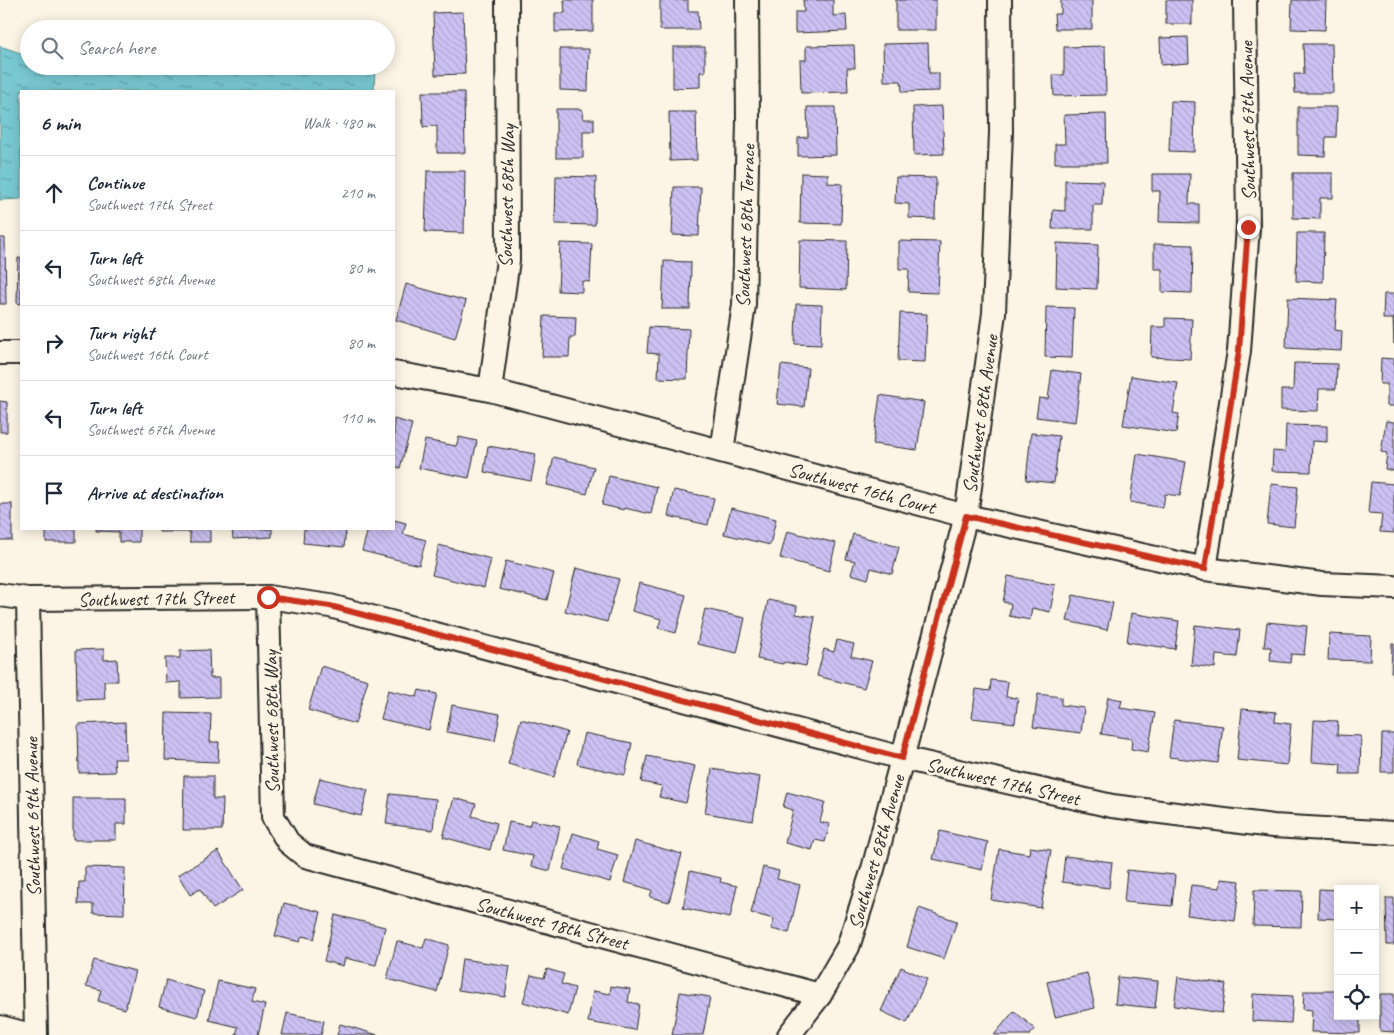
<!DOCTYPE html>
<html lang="en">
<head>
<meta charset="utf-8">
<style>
	body { margin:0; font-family:Caveat,sans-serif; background:#f6f6f7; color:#1f2937 }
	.controls { position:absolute; right:15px; bottom:15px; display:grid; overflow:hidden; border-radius:0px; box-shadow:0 2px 12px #0003 }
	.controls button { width:45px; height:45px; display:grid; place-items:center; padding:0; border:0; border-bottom:1px solid #e0e1e3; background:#fff; color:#1f2937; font:25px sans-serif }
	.stop { position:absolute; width:15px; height:15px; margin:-11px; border:4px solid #c8321e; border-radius:50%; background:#fff }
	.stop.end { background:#c8321e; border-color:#fff; box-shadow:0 1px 5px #0008 }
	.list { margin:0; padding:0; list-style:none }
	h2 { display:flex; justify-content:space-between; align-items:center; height:65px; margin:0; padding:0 20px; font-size:21px }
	h2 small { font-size:16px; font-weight:400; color:#747a83 }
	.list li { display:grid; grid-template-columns:32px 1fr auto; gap:15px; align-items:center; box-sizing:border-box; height:75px; padding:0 20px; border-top:1px solid #e0e1e3 }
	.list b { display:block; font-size:19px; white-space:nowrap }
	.list p { margin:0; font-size:16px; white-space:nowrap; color:#747a83 }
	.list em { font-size:16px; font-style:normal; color:#747a83 }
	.icon { flex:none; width:28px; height:28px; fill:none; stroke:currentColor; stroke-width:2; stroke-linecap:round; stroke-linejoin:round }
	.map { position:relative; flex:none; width:1394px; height:1035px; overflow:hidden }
	.search { position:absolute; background:#fff; box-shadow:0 2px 12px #0003; left:20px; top:20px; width:375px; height:55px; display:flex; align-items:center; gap:12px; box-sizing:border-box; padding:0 18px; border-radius:28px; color:#747a83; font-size:19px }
	.panel { position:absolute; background:#fff; box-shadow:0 2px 12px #0003; left:20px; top:90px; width:375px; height:440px; border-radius:0px }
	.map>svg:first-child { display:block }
</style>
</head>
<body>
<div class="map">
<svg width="1394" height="1035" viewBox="0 0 1394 1035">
	<defs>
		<pattern id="water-ripples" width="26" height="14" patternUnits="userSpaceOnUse" patternTransform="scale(1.25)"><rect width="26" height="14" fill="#79c9d2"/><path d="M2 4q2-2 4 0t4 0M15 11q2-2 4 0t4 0" fill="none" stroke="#63a3ab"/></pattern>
		<pattern id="building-back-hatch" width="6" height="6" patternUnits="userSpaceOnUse" patternTransform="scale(1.25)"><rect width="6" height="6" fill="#ccc1f3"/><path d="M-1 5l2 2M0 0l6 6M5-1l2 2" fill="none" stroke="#afa6d0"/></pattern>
	</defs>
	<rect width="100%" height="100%" fill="#fcf5e5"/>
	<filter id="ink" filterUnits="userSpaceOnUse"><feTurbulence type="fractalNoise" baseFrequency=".02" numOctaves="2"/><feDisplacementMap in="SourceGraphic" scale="10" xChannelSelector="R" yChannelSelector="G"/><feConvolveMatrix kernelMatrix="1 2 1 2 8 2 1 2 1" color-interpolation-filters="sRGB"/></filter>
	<g filter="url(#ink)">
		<polygon fill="url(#water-ripples)" stroke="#5a8a8f" points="0,46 29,56 29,66 375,66 374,91 21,91 21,199 0,200"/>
		<g fill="url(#building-back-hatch)" stroke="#2b2b2b">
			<polygon points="564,0 593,0 593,31 555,32 555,13 565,13"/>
			<polygon points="660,0 688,0 688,11 698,11 699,30 660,30"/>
			<polygon points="803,0 833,0 833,16 846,15 847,31 795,33 795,12 804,12"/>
			<rect x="896" y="0" width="40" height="30"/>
			<polygon points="1061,0 1092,0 1092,29 1055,29 1054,14 1061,14"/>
			<rect x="1166" y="0" width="26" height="24"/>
			<polygon points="1292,0 1326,0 1325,30 1291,29"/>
			<polygon points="463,12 465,74 435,75 433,13"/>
			<polygon points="1188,37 1189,63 1161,65 1160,38"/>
			<polygon points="928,43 929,73 939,73 939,91 902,92 901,81 884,81 883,44"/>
			<polygon points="1303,44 1332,44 1333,93 1295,93 1294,74 1304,74"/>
			<polygon points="854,45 855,68 847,68 848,92 801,93 800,60 806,60 806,46"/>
			<polygon points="1105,46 1106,95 1054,96 1053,75 1064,75 1064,47"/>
			<polygon points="673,47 705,47 705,72 700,72 700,87 673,88"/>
			<polygon points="560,49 589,49 588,91 560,90"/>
			<polygon points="422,92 464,92 465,153 437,153 437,126 423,127"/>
			<polygon points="1171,101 1195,102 1194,152 1169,151"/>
			<polygon points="942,106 944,154 914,155 913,107"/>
			<polygon points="807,107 835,107 836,155 798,156 798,138 808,137"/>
			<polygon points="1298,107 1337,107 1336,137 1326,137 1325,156 1298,155"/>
			<polygon points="556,109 582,109 583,119 594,119 594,131 583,131 583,158 556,158"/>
			<polygon points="669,112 696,112 697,160 670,161"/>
			<polygon points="1106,114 1107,163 1055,163 1055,144 1065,144 1064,115"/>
			<polygon points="427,171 465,171 464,233 425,232"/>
			<polygon points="801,173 828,174 828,183 842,184 841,224 800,223"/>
			<polygon points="1293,173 1333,173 1333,198 1320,198 1320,219 1293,218"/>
			<polygon points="1152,174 1190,174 1189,204 1199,204 1199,223 1159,222 1160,191 1152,191"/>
			<polygon points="556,176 596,177 595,225 555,224"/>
			<polygon points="896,177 936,178 935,219 909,218 909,204 895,203"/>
			<polygon points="1065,180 1103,181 1102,205 1093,205 1093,229 1052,229 1053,210 1065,211"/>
			<polygon points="674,187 701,187 699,236 672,235"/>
			<polygon points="1297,233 1324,233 1323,282 1296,281"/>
			<polygon points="0,238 5,238 6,304 0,304"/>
			<polygon points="800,240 847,241 846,290 799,288"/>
			<polygon points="899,241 940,242 938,293 908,292 909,269 899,269"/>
			<polygon points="560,243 592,244 590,282 582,281 582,292 558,291"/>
			<polygon points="1057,243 1098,245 1097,289 1056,287"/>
			<polygon points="1154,244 1193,245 1192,293 1162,292 1162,269 1154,269"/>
			<polygon points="18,258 21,258 21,304 17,303"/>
			<polygon points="664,261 691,262 690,309 662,309"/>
			<polygon points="406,284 466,301 455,338 396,320"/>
			<polygon points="1384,294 1394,294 1394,344 1393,319 1383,319"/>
			<polygon points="1288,298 1337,300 1335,330 1342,331 1341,351 1286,348"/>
			<polygon points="796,304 822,305 821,345 795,344"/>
			<polygon points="1046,307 1074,308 1072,358 1045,357"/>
			<polygon points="900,313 927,314 925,362 898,361"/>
			<polygon points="544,316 576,317 575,337 570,337 569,357 542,357"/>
			<polygon points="1165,318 1192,319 1190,359 1151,357 1152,327 1165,327"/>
			<polygon points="649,327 689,329 687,379 658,378 659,354 647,353"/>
			<polygon points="1381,358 1394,359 1394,406 1387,406 1387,384 1380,384"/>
			<polygon points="1294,363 1337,364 1336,389 1319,389 1318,411 1281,410 1281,390 1293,390"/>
			<polygon points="781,365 808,368 804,407 777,404"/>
			<polygon points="1052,370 1081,374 1075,422 1036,417 1039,398 1048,399"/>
			<polygon points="1131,376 1178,383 1173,413 1179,414 1176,433 1123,425"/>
			<polygon points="880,395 924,402 917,450 873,444"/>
			<polygon points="0,401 7,402 7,432 0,432"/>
			<polygon points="394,419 412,424 400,468 394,466"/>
			<polygon points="1386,421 1394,422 1394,471 1385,469 1387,453 1381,452"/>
			<polygon points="1286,425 1327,426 1327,442 1312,441 1311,472 1272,471 1273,451 1285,452"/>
			<polygon points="1031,433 1059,436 1054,483 1026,480"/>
			<polygon points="459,437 477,441 469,478 419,468 425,440 456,446"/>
			<polygon points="488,446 536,454 531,481 484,472"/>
			<polygon points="1137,454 1186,462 1180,496 1165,494 1163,508 1130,502"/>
			<polygon points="554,457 594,467 587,494 547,485"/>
			<polygon points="609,476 657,487 651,514 624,508 624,510 602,505"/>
			<polygon points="1371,482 1394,484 1394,533 1380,532 1382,514 1368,513"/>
			<polygon points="1271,484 1298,487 1294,527 1267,524"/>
			<polygon points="674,490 714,498 708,525 668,516"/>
			<rect x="0" y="504" width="12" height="36"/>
			<polygon points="731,508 776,519 770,545 724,534"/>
			<polygon points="394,520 406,523 403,534 426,540 419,565 362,551 368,529 394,529"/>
			<polygon points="32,529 76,529 76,542 46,542 46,530 32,530"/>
			<polygon points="96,529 139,529 139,542 119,542 119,532 96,531"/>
			<polygon points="159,529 210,529 210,542 190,542 190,532 159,532"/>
			<polygon points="232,529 272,529 272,537 233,539"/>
			<polygon points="304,529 346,529 344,547 303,543"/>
			<polygon points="787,531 836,543 829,571 780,558"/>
			<polygon points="853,534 899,547 892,574 871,568 868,579 851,574 855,561 846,559"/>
			<polygon points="439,545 491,559 484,588 432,575"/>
			<polygon points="506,561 554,573 547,600 499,589"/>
			<polygon points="576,568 619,579 607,622 565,611"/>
			<polygon points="1008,576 1055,585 1050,612 1032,608 1030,620 1009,616 1011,604 1003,602"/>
			<polygon points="639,583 686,595 676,633 658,628 661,619 632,611"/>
			<polygon points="1073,595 1113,603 1107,630 1067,621"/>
			<polygon points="768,600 797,606 796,614 815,617 806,666 784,662 783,664 757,659"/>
			<polygon points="705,609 745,618 737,653 697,644"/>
			<polygon points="1131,613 1179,621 1175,649 1127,642"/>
			<polygon points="1267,622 1307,626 1304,655 1291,654 1290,663 1270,661 1271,647 1264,647"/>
			<polygon points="1195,625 1240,630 1237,657 1216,655 1215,668 1191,665"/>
			<polygon points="1329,634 1371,636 1370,661 1328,660"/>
			<polygon points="837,640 854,644 851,656 872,661 864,688 817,676 824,649 834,652"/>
			<polygon points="1392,643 1394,643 1394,672 1391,672"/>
			<polygon points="104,649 104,660 117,659 118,681 104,681 105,699 77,700 76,650"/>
			<polygon points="209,650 210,678 219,678 219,697 181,698 181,682 166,683 165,658 180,658 180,651"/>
			<polygon points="321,666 368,680 355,724 308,710"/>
			<polygon points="991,680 1008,682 1006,697 1018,698 1015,723 972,718 976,689 990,691"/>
			<polygon points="388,690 417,697 419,690 437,694 429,730 381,719"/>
			<polygon points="1038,694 1061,697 1061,705 1084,708 1081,733 1033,727"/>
			<polygon points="1108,697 1122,700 1120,708 1155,713 1148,752 1131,749 1132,739 1101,734"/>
			<polygon points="452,705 500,714 495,741 447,732"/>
			<polygon points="1242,709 1276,712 1275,722 1291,724 1287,765 1237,760"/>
			<polygon points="166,713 211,714 210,742 219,742 218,762 165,760"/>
			<polygon points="521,719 567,732 554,777 508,764"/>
			<polygon points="1174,720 1223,726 1218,763 1169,757"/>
			<polygon points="1314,720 1338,721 1337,735 1361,736 1360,774 1340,774 1341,764 1312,762"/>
			<polygon points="125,722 126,759 114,759 115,772 79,773 78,724"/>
			<polygon points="584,733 632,743 625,775 577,764"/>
			<polygon points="1382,734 1394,734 1394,772 1381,772"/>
			<polygon points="647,756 695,766 686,803 659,797 662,786 641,782"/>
			<polygon points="712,769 760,777 753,821 705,813"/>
			<polygon points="184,776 213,776 213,799 223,799 222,830 183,830"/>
			<polygon points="320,778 368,790 361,816 313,804"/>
			<polygon points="787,792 825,802 820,822 830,824 825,842 815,840 812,850 785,843 793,810 783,807"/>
			<polygon points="390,794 436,799 433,830 386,824"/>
			<polygon points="73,798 126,798 126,824 116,824 116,840 73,840"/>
			<polygon points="454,798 476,804 472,816 497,823 490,850 443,837"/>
			<polygon points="531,820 560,826 550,871 531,866 533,856 503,850 509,822 529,826"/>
			<polygon points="940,831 988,842 982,870 933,859"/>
			<polygon points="573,833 599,841 597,849 618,855 610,882 563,869"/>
			<polygon points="635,841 682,854 669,902 650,897 652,890 624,882"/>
			<polygon points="1030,847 1051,850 1041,908 991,900 999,849 1029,854"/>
			<polygon points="218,851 243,890 213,909 200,889 190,895 178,875"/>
			<polygon points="1065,856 1112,862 1109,888 1062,882"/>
			<polygon points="85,867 125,868 124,914 93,913 93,904 78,904 79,882 85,882"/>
			<polygon points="763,867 779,871 777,879 800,885 789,933 771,929 774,919 751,913"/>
			<polygon points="1127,870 1175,875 1172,906 1124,902"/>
			<polygon points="690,871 721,878 720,882 737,886 730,918 683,908"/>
			<polygon points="1221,879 1240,881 1235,921 1187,915 1191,885 1220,888"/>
			<polygon points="1319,889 1338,890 1338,919 1318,918"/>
			<polygon points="1254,890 1302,891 1301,927 1253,926"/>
			<polygon points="1386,898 1394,898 1394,945 1387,945"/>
			<polygon points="284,903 321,912 314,939 302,936 300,942 275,936"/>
			<polygon points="919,908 957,921 944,959 907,947"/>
			<polygon points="335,915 385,927 376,965 345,958 343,966 324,961"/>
			<polygon points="426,938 449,945 437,992 387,979 397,941 423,948"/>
			<polygon points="462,959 510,966 505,997 458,990"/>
			<polygon points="94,960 135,971 125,1009 98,1001 101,990 86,986"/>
			<polygon points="901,967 927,979 907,1023 881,1011"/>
			<polygon points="547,969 564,974 561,984 575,988 568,1015 523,1002 531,975 544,978"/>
			<polygon points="1087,973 1095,1008 1055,1017 1047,982"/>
			<polygon points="1118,977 1158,981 1155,1008 1115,1004"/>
			<polygon points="1178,977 1226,984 1222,1013 1174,1006"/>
			<polygon points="166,980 204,991 197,1017 159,1007"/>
			<polygon points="218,981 255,989 252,1002 265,1005 258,1035 236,1035 238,1027 209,1020"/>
			<polygon points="611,986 630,989 628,1002 639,1004 635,1030 588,1022 593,991 610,994"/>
			<polygon points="1304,991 1337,991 1338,1016 1360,1016 1360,1033 1311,1032 1312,1010 1303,1009"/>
			<polygon points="680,992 710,997 703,1035 672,1035"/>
			<polygon points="1253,994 1293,996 1291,1023 1252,1021"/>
			<polygon points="1380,994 1394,994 1394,1032 1380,1031"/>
			<polygon points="1014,1011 1035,1029 1030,1035 994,1035"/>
			<polygon points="287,1013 324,1021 321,1035 282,1035"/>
			<polygon points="340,1024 378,1035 337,1035"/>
		</g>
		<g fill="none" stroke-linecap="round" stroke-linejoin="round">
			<defs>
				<g id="minor">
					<polyline points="0,353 21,353"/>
					<polyline points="394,373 490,390 966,516 1205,569 1322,584 1394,587"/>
					<polyline points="490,390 508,260 507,0"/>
					<polyline points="722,451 744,305 748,120 747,0"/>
					<polyline points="1205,569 1239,351 1248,227 1245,0"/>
					<polyline points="0,595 28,599 268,597 330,606 902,758 1112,806 1273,826 1394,833"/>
					<polyline points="268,597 273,817 288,842 305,856 820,995"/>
					<polyline points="28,599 36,1035"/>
					<polyline points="0,1027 31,1035"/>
					<polyline points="789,1035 820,995 848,947 873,869 966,516 994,313 1001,132 1000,0"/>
				</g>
			</defs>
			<use href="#minor" stroke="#2b2b2b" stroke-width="26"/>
			<use href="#minor" stroke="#fcf5e5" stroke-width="22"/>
		</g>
	</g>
	<g fill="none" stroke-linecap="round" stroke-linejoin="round" filter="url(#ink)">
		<polyline stroke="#c8321e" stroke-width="6" points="268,597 330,606 902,758 966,516 1205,569 1239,351 1248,227"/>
	</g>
	<g text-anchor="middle" stroke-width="5" stroke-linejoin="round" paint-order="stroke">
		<g font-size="20" fill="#2b2b2b" stroke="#fcf5e5">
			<text transform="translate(1247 121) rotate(-91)" y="7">Southwest 67th Avenue</text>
			<text transform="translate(506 196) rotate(-89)" y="7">Southwest 68th Way</text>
			<text transform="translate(745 226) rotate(-88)" y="7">Southwest 68th Terrace</text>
			<text transform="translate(980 414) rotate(-82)" y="7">Southwest 68th Avenue</text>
			<text transform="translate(862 488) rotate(15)" y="7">Southwest 16th Court</text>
			<text transform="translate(156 598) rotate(-1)" y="7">Southwest 17th Street</text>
			<text transform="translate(271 722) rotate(-91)" y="7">Southwest 68th Way</text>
			<text transform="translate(1003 781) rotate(13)" y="7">Southwest 17th Street</text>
			<text transform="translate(32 817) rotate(-91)" y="7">Southwest 69th Avenue</text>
			<text transform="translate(876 852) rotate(-74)" y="7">Southwest 68th Avenue</text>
			<text transform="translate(552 923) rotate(15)" y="7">Southwest 18th Street</text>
		</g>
	</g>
</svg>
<div class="controls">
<button>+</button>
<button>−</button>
<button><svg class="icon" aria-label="locate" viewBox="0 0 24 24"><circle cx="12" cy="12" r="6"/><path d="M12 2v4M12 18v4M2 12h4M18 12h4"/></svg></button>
</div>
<div class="stop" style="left:268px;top:597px"></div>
<div class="stop end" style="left:1248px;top:227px"></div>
<div class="search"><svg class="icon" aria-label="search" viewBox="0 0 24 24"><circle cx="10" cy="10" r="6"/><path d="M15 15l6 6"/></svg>Search here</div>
<section class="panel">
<h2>6 min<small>Walk · 480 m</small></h2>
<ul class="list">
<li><svg class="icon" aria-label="ahead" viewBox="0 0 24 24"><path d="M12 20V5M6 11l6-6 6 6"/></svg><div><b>Continue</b><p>Southwest 17th Street</p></div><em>210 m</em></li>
<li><svg class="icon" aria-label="left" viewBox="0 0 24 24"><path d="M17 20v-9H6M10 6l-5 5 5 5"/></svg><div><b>Turn left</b><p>Southwest 68th Avenue</p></div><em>80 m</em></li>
<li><svg class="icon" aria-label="right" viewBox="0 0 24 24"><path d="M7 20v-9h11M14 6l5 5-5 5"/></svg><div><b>Turn right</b><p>Southwest 16th Court</p></div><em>80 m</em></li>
<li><svg class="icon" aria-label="left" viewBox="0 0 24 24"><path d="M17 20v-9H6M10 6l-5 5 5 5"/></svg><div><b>Turn left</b><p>Southwest 67th Avenue</p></div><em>110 m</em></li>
<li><svg class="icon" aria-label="arrive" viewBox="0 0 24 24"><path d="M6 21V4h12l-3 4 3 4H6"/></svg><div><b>Arrive at destination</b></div></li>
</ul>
</section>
</div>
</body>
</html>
